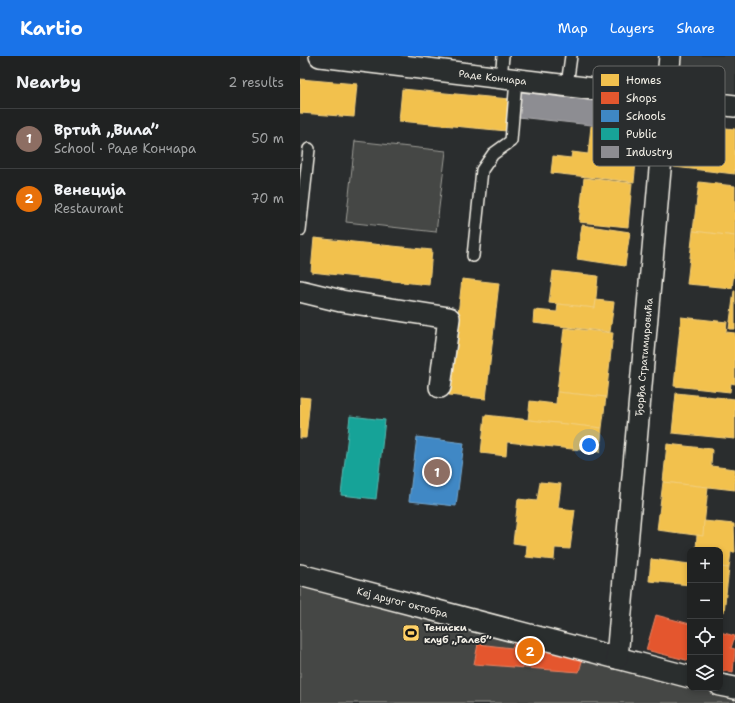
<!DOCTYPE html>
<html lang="en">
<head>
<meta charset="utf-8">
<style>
	body { margin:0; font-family:"Shantell Sans",sans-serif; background:#2d2f2f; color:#f1f3f6 }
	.controls { position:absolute; right:12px; bottom:12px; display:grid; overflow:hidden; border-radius:8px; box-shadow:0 2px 6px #0003 }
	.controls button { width:36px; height:36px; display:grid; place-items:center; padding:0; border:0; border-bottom:1px solid #3d3f40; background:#202222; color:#f1f3f6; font:20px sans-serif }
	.you { position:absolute; left:289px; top:389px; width:14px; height:14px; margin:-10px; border:3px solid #fff; border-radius:50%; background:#1a73e8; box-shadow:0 0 0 6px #1a73e833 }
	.badge { display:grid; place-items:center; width:26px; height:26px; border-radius:50%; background:#1a73e8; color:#fff; font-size:13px; font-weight:700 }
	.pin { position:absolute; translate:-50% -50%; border:2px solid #fff; box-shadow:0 1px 4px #0006 }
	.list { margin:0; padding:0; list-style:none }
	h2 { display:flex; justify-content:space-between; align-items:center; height:52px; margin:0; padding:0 16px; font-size:17px }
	h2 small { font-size:13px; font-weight:400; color:#a2a4a5 }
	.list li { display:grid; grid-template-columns:26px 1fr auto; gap:12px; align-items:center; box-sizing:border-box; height:60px; padding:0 16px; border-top:1px solid #3d3f40 }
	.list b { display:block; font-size:15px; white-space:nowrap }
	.list p { margin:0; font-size:13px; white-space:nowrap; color:#a2a4a5 }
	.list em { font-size:13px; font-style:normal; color:#a2a4a5 }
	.icon { flex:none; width:22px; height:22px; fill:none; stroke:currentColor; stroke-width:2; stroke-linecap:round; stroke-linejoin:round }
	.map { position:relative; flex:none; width:435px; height:647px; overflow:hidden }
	header { display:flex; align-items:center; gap:24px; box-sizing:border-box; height:56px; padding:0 20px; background:#1a73e8; color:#fff }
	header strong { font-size:19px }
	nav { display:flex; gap:22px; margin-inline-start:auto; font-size:14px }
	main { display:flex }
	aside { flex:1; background:#202222 }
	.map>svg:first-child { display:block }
</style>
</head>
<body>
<header>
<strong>Kartio</strong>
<nav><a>Map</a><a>Layers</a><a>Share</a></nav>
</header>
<main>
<aside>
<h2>Nearby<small>2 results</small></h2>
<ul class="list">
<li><span class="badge" style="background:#8d6e63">1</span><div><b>Вртић „Вила”</b><p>School · Раде Кончара</p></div><em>50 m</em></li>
<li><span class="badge" style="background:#e8710a">2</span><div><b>Венеција</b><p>Restaurant</p></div><em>70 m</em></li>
</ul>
</aside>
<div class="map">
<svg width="435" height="647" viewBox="0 0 435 647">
	<rect width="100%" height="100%" fill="#2a2d2e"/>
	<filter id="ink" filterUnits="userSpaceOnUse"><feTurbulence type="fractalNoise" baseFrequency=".025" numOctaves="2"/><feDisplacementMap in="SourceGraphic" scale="8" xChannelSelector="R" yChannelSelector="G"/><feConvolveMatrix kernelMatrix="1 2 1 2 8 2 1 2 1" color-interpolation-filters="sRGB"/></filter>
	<g filter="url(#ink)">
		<polygon fill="#373a3a" points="378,0 435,0 435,37 374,30"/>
		<g fill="#444645" stroke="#9c9c96">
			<polygon points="55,85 146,95 136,176 46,166"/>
			<polygon points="0,519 390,626 390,632 412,632 435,638 435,647 0,647"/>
		</g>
		<g fill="#f2c14e" stroke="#f3cf7c">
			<polygon points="0,23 57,28 54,61 0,57"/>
			<polygon points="102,33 210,43 207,75 99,65"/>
			<polygon points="379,67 435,73 435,118 374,111"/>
			<polygon points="291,70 339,76 334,126 251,117 253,100 271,102 272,96 288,98"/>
			<polygon points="284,122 332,127 328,171 279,166"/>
			<polygon points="399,126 435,130 435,180 393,175"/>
			<polygon points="282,169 330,176 325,210 277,203"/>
			<polygon points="393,175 435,180 435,209 432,232 387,228"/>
			<polygon points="14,182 132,194 129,229 11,216"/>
			<polygon points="253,215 298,220 295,252 249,247"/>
			<polygon points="162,223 199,227 186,343 149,339"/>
			<polygon points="434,235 435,235 435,273 429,273"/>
			<polygon points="296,244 314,246 310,276 233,267 234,254 257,256 258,248 295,252"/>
			<polygon points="381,261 427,266 426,276 435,277 435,328 431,327 430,336 374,330"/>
			<polygon points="264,272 313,277 306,341 257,336"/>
			<polygon points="257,336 306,341 302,372 228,364 230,345 256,348"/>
			<polygon points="376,337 435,343 435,383 372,377"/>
			<polygon points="0,341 10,342 6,382 0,382"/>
			<polygon points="185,359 302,372 300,396 207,386 206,400 181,397"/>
			<polygon points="367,388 412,393 411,410 435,413 435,434 363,426"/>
			<polygon points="240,426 261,428 258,452 275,454 270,493 255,492 254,504 226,501 227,489 213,487 218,443 237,445"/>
			<polygon points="363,426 408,431 403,480 357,474"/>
			<polygon points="404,465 434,468 435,496 431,496 429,512 420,511 420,494 396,494 397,479 403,480"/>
			<polygon points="351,503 390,508 390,529 349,525"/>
			<polygon points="420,511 429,512 424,556 420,556"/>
		</g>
		<g fill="#e4572e" stroke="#e98566">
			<polygon points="356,559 390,568 390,605 346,594"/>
			<polygon points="420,576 435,580 431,592 435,593 433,617 420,614"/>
			<polygon points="218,579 284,598 279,616 174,608 178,588 212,592"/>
		</g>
		<polygon fill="#3f88c5" stroke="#75a8d0" points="117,381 164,387 156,450 109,445"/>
		<polygon fill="#17a398" stroke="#59bab0" points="50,360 85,364 76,443 41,439"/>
		<polygon fill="#8d8d92" stroke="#acabac" points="220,36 331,49 328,73 218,61"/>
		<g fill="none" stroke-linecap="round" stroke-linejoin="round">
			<defs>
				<g id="lane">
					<polyline points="201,22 203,0"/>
					<polyline points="267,29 271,0"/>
					<polyline points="0,174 9,93"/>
					<polyline points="173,200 182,114 193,98 211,85 216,24"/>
				</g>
				<g id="street">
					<path id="s1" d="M20,0L435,50"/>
					<polyline points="0,235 41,245 149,262 140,331"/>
					<path id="s2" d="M0,519L390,621"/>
					<path id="s3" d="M317,602L370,0"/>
					<polyline points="420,629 435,632"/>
				</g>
			</defs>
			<use href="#lane" stroke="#f4f1e8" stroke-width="14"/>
			<use href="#street" stroke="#f4f1e8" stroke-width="24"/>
			<use href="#lane" stroke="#2a2d2e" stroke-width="11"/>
			<use href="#street" stroke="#2a2d2e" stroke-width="21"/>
		</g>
	</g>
	<defs>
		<symbol id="stadium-square" viewBox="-11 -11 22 22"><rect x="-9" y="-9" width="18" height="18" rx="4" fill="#ffd166" stroke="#2a2d2e"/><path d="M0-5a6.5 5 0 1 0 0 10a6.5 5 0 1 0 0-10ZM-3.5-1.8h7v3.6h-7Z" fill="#111"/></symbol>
	</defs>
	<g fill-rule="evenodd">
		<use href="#stadium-square" x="101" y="567" width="20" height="20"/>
	</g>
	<g text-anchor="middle" stroke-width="4" stroke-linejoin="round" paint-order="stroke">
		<g font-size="10" fill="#f4f1e8" stroke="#2a2d2e">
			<text dy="4" stroke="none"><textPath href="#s1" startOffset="174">Раде Кончара</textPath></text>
			<text dy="4" stroke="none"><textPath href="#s3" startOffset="302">Ђорђа Стратимировића</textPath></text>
			<text dy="4" stroke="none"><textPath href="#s2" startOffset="106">Кеј другог октобра</textPath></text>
		</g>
		<g font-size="10" font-weight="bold" fill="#f4f1e8" stroke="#2a2d2e" text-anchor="start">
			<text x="124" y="575">Тениски<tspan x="124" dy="12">клуб „Галеб”</tspan></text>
		</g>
	</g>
	<rect x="293" y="10" width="132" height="100" rx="6" fill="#2a2d2e" stroke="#676866" stroke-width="1"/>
	<rect x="301" y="18" width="18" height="12" fill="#f2c14e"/>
	<rect x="301" y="36" width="18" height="12" fill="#e4572e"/>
	<rect x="301" y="54" width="18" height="12" fill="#3f88c5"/>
	<rect x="301" y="72" width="18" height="12" fill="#17a398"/>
	<rect x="301" y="90" width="18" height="12" fill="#8d8d92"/>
	<g font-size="11" fill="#f4f1e8">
		<text x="326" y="28">Homes</text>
		<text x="326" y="46">Shops</text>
		<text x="326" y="64">Schools</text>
		<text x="326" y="82">Public</text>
		<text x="326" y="100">Industry</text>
	</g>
</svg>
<div class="controls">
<button>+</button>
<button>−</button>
<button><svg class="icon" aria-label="locate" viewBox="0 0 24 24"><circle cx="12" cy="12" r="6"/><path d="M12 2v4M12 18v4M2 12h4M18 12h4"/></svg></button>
<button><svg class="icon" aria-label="layers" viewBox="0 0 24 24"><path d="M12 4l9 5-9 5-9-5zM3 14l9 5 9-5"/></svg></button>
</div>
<div class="you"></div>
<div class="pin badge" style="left:137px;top:416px;background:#8d6e63">1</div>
<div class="pin badge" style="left:230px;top:595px;background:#e8710a">2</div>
</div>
</main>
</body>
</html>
